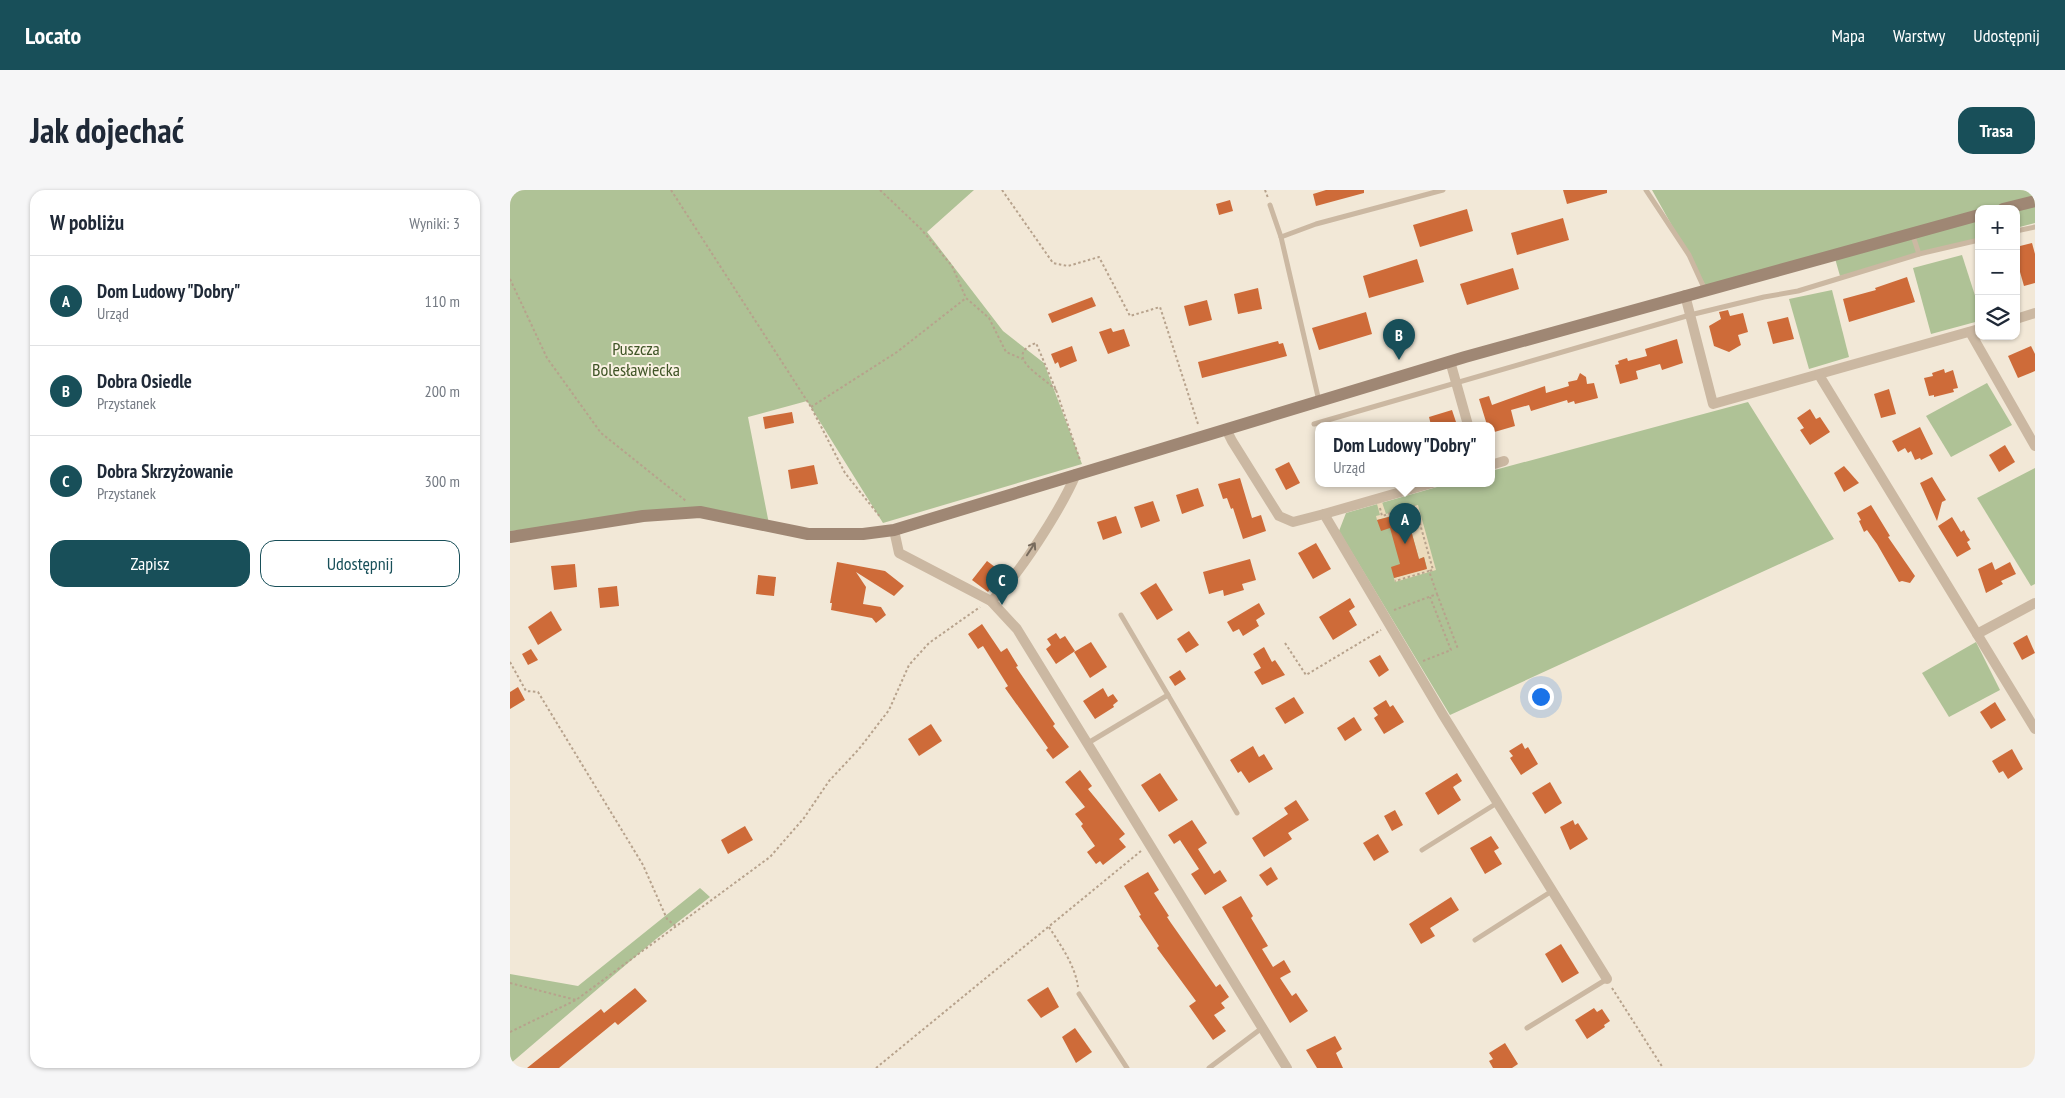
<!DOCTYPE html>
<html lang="pl">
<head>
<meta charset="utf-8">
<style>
	body { margin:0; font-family:"PT Sans Narrow",sans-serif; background:#f6f6f7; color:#1f2937 }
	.controls { position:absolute; right:15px; top:15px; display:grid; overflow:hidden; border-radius:10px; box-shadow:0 1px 4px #0004 }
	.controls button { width:45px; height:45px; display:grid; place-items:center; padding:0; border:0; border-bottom:1px solid #e0e1e3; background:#fff; color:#1f2937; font:25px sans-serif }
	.you { position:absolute; left:1030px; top:506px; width:18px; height:18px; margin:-12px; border:4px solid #fff; border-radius:50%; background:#1a73e8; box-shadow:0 0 0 8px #1a73e833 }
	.badge { display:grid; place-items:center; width:32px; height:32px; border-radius:50%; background:#184f59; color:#fff; font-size:16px; font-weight:700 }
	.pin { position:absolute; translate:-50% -41px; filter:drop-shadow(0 1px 2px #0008) }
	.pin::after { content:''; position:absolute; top:26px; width:18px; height:15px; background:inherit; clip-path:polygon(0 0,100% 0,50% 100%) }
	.popup { position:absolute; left:805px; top:232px; width:180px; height:65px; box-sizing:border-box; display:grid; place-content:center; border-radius:10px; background:#fff; filter:drop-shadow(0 1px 4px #0005); font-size:16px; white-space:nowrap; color:#747a83 }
	.popup b { font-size:19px; color:#1f2937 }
	.popup::after { content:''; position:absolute; left:50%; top:100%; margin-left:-10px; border:10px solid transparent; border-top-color:#fff }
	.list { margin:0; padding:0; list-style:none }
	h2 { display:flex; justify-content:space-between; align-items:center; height:65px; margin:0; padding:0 20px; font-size:21px }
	h2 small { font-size:16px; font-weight:400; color:#747a83 }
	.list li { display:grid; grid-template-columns:32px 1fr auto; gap:15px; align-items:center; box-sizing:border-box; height:90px; padding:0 20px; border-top:1px solid #e0e1e3 }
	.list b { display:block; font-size:19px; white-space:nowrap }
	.list p { margin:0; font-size:16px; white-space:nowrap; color:#747a83 }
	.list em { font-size:16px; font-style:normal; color:#747a83 }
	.actions { display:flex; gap:10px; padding:15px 20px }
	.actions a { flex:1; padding:11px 0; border:1px solid #184f59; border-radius:15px; text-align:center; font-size:18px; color:#184f59 }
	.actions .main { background:#184f59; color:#fff }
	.icon { flex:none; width:28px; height:28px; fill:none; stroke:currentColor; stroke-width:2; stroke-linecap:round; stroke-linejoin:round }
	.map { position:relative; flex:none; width:1525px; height:878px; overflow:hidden; border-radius:15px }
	header { display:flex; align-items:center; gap:30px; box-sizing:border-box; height:70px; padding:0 25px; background:#184f59; color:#fff }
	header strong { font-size:24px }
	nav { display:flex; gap:28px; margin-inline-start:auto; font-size:18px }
	.intro { display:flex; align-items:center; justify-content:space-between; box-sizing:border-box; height:120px; padding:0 30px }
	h1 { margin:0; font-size:35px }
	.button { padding:12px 22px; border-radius:15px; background:#184f59; color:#fff; font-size:18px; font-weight:700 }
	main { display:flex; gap:30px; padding:0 30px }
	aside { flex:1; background:#fff; border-radius:15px; box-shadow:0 1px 4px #0004 }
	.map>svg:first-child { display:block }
</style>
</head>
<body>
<header>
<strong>Locato</strong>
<nav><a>Mapa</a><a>Warstwy</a><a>Udostępnij</a></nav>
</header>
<div class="intro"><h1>Jak dojechać</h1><a class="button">Trasa</a></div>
<main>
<aside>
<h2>W pobliżu<small>Wyniki: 3</small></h2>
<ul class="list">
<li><span class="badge">A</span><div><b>Dom Ludowy &quot;Dobry&quot;</b><p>Urząd</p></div><em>110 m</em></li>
<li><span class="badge">B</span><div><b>Dobra Osiedle</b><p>Przystanek</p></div><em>200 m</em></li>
<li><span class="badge">C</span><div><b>Dobra Skrzyżowanie</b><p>Przystanek</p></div><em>300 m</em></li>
</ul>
<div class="actions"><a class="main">Zapisz</a><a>Udostępnij</a></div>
</aside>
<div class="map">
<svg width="1525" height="878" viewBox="0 0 1525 878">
	<rect width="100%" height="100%" fill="#f2e8d7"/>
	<g fill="#afc296">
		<polygon points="0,0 464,0 417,42 493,141 534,173 572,274 373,333 297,211 238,227 259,334 195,322 0,341"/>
		<polygon points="1142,0 1525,0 1525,33 1506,38 1506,19 1469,19 1469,48 1330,86 1324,65 1198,100"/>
		<polygon points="1452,65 1469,118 1469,131 1421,144 1403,78"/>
		<polygon points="1322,100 1339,167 1299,179 1279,109"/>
		<polygon points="1477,193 1502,235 1441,267 1416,226"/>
		<polygon points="1238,212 1324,349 940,525 829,341 836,323 941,293 981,293 981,281"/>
		<polygon points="1525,278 1525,394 1521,396 1467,308"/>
		<polygon points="1466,452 1490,500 1439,527 1412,483"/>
		<polygon points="190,698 200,707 146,749 0,874 0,784 68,796"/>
	</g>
	<polygon fill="#ecdbbc" points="872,312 876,324 908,315 926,380 885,392 884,388 917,378 914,367 909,369 899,333 904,331 900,321 867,330 866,326 870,325 867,314"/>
	<g fill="#ce6b39">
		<polygon points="816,0 854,0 854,3 806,16 803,4"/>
		<polygon points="1053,0 1097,0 1097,3 1057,14"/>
		<polygon points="720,10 723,21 709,25 706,14"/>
		<polygon points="957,19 963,41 910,57 903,35"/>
		<polygon points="1053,28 1059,50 1007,65 1001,43"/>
		<polygon points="1522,53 1525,64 1525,93 1514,96 1506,68 1506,57"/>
		<polygon points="907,69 914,92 859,108 853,86"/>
		<polygon points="1003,78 1009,99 957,115 950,94"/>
		<polygon points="1397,87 1405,112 1339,132 1333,109 1366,100 1365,98"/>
		<polygon points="748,98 752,119 728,124 724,104"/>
		<polygon points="582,107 586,116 542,133 538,124"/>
		<polygon points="697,110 702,130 679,136 674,116"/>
		<polygon points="1218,120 1220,126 1233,123 1238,142 1228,145 1231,155 1219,162 1204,156 1199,136 1211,129 1209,122"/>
		<polygon points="856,122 862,144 809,160 802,138"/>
		<polygon points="1278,127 1284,149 1263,154 1257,132"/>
		<polygon points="601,138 603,142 614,139 620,156 598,164 589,142"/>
		<polygon points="1167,149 1173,173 1152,180 1150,174 1126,181 1128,189 1110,194 1105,175 1109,174 1108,171 1117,168 1118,171 1137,166 1135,159"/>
		<polygon points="768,151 769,154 773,153 777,166 692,188 688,172"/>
		<polygon points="562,156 567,171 550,178 548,172 545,174 541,164"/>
		<polygon points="1521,156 1525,164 1525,181 1508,188 1498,166"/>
		<polygon points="1434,179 1435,183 1443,180 1448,198 1443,199 1444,202 1424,207 1424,205 1419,206 1414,188 1423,186 1422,183"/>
		<polygon points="1070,183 1076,187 1077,194 1084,193 1088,208 1065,214 1064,211 1058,213 1057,210 1021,221 1019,215 1001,220 1005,236 981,243 981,235 977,235 969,209 979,206 982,215 1035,196 1036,203 1059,196 1058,192 1067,190"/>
		<polygon points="1379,199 1386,224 1371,228 1364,204"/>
		<polygon points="1300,219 1306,229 1310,227 1320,242 1300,255 1290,240 1294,238 1287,228"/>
		<polygon points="942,220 947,235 921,235 919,227"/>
		<polygon points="282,222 284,233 255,239 253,227"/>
		<polygon points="1410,237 1423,264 1411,270 1410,268 1405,270 1401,261 1398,263 1395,258 1388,262 1382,251"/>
		<polygon points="1495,255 1505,272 1489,282 1479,265"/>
		<polygon points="779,272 790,293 776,300 765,279"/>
		<polygon points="304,275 308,294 281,299 278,280"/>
		<polygon points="1334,276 1349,293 1334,302 1324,283"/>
		<polygon points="1422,287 1436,310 1432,312 1427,331 1410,293"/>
		<polygon points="730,288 742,328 751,325 756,341 733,349 723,318 721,319 717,308 713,309 708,294"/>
		<polygon points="688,298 694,316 672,324 666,305"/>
		<polygon points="643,311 650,331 631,338 624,317"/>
		<polygon points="1361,315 1380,346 1378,347 1405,386 1400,393 1392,391 1389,392 1367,354 1357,340 1354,342 1349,331 1351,330 1347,323"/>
		<polygon points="901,321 904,332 899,333 909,369 914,367 917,379 884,388 881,377 890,374 880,338 871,341 867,330"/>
		<polygon points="606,326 612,343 593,350 587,332"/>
		<polygon points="1442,327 1451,342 1454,340 1457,346 1460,350 1457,352 1461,359 1447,367 1428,336"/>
		<polygon points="806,353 821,379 803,389 788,363"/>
		<polygon points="740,369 746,390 732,394 734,400 714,406 713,400 699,404 693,382"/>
		<polygon points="477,371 493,383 478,402 462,390"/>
		<polygon points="327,372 375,381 394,396 384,406 346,382 356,397 353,414 371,417 376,425 366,433 362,428 321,420 322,413 320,413"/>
		<polygon points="1482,372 1485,380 1500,372 1506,384 1491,391 1493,394 1476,403 1468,379"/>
		<polygon points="65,374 67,397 44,400 41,376"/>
		<polygon points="248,385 266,387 264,406 246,404"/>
		<polygon points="646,393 663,420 647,430 630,403"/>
		<polygon points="107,396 109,416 90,418 88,398"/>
		<polygon points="840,408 845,417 839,421 847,435 823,450 809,427"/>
		<polygon points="749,413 755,424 746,430 749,436 733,446 729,439 723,442 717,432"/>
		<polygon points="41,421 52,440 28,455 18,437"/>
		<polygon points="472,434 491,462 497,458 508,476 506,477 545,534 543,536 559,557 543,569 536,560 538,558 495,498 498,496 473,456 468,459 458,444"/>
		<polygon points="679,441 689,455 676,463 667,449"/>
		<polygon points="546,443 550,449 555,446 565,461 546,474 536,459 541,455 537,449"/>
		<polygon points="1517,445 1525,463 1512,470 1503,453"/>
		<polygon points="581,452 597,477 580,488 564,462"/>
		<polygon points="754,457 762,472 765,470 775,485 752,495 744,482 751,478 743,464"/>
		<polygon points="21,459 28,470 18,475 12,464"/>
		<polygon points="870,465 879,480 869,487 859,471"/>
		<polygon points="670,480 676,489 665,496 659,487"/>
		<polygon points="8,497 15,510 0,519 0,502"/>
		<polygon points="593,498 598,507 603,504 608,511 603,515 604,517 585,529 573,511"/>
		<polygon points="784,507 794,523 775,534 765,518"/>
		<polygon points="876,510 880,517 883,515 894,532 874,544 864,528 868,525 863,518"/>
		<polygon points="1485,512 1496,530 1481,539 1470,522"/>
		<polygon points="844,527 852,540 835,551 827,538"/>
		<polygon points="421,534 432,551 409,566 398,549"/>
		<polygon points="1012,553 1015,559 1018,557 1028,574 1011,585 1000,568 1003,566 999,561"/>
		<polygon points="743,556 749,567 754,564 763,579 739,593 731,581 728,583 720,570"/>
		<polygon points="1502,559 1513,579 1498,589 1493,581 1489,583 1482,571"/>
		<polygon points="570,580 582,596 578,599 615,644 609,649 616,657 593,675 590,671 586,674 577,662 585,656 571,636 573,634 565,624 575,617 555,592"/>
		<polygon points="650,583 668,610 649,622 631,595"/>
		<polygon points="947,583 952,591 943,597 951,610 928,625 915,603"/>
		<polygon points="1040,592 1052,613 1035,624 1022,603"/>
		<polygon points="786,610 799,630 778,643 782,649 754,667 742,648 778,624 774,618"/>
		<polygon points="885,620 893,635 882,641 874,626"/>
		<polygon points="682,630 697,653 688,659 704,684 710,680 717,691 695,705 681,684 689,679 670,650 664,654 658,645"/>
		<polygon points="1063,630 1065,635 1068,633 1078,649 1060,660 1050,637"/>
		<polygon points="235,636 243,650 218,664 211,650"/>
		<polygon points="868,644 879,662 864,671 853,653"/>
		<polygon points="981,646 989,658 984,661 992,674 975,684 960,658"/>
		<polygon points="761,677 768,689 757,696 749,685"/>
		<polygon points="638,682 649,700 644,703 659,726 657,727 661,733 706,797 710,794 719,807 711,813 715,818 704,825 716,841 703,850 679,816 686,811 647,758 649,756 629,726 631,725 614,696"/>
		<polygon points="731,706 743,726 741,728 758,756 752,759 763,777 774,770 781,782 770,788 782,806 786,803 798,821 780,833 712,717"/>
		<polygon points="941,707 949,720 920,738 925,746 911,754 899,734"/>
		<polygon points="1051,754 1069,783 1052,793 1035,764"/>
		<polygon points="538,797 549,817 531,828 517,810"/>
		<polygon points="125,798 137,811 108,835 105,832 49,878 17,878 91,819 94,823"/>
		<polygon points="1084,818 1087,822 1092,819 1100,831 1094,835 1095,837 1077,849 1065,830"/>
		<polygon points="565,838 582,862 566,873 552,847"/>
		<polygon points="825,846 832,859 826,863 833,878 807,878 796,860"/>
		<polygon points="995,853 1008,874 1002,878 983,878 979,871 983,869 979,863"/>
	</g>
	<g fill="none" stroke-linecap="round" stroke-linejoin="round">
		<g stroke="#b7a28c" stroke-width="2" stroke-dasharray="2.5 2.5" stroke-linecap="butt">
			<polyline points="161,0 301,217 335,283 371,328"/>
			<polyline points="370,0 411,39 442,76 456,108 479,128 496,162 512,169"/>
			<polyline points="492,0 543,73 558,76 589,67 620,126 650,117 688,234"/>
			<polyline points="755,0 758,8"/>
			<polyline points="0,89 37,168 91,243 176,311"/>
			<path d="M546,200C534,187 491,166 526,153L546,200L570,270"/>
			<polyline points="301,217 387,162 456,108"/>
			<polyline points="870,318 872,326 905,316 923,380 919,381"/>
			<polyline points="927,404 948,459"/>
			<polyline points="884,420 927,404 919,381 885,391"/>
			<polyline points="775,453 796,485 871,440"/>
			<polyline points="913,471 941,460 920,407"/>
			<polyline points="0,472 16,501 28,502 133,675 157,729 167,737"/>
			<path d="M539,737C551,756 565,775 568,797"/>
			<polyline points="0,793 66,810"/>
			<polyline points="1102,798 1153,878"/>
			<polyline points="0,842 66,810 260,667 294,628 319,591 349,559 379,520 399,475 419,453 470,417"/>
			<polyline points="366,878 631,661"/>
		</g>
		<g stroke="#cbb8a2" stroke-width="5">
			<polyline points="1136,0 1179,65 1195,100"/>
			<polyline points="760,15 771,47 809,211"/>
			<polyline points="1506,41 1525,37"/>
			<polyline points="1402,43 1409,64"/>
			<polyline points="771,47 806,34 933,0"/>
			<polyline points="804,234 1180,125 1254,107 1288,101 1409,64 1469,50"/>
			<polyline points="611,425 658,505"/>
			<polyline points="578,553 658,505 727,623"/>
			<polyline points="912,660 987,613"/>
			<polyline points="965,750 1042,701"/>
			<polyline points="569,804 617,878"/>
			<polyline points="1017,838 1097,789"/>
			<polyline points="699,878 752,838"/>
		</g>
		<g stroke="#cbb8a2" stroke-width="10">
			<polyline points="1175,105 1203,214 1469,139"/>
			<polyline points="1506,129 1525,123"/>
			<polyline points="1460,142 1525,256"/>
			<polyline points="940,171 958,235"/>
			<polyline points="1309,185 1525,539"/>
			<polyline points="716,239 722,251 769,326 783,332 814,324 933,525 1097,789"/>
			<polyline points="981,275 994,271"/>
			<polyline points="814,324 922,293"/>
			<polyline points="384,340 389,363 481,411 507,439 777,878"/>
			<path d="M481,411C508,388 552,317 566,284"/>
			<polyline points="1467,444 1525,413"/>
		</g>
		<g stroke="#9f8774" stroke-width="12">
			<polyline points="1493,19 1525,11"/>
			<polyline points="0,347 133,326 190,322 298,344 353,344 384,340 955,167 1469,25"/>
		</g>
	</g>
	<defs><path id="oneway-shaft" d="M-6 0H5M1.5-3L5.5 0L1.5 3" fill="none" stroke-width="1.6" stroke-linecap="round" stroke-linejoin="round" transform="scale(1.25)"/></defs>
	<use stroke="#786b5d" href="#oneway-shaft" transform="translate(521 359) rotate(-57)"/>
	<g text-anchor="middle" stroke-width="4" stroke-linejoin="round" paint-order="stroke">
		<g font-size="18" fill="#405527" stroke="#faf2e3">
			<text x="126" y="165">Puszcza<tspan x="126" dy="21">Bolesławiecka</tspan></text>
		</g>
	</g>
</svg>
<div class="controls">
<button>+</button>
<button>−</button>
<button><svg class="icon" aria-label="layers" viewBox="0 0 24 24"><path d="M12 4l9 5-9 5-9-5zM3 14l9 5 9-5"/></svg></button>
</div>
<div class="you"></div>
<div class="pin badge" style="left:895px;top:354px">A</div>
<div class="popup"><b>Dom Ludowy &quot;Dobry&quot;</b>Urząd</div>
<div class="pin badge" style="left:889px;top:170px">B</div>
<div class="pin badge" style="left:492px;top:415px">C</div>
</div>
</main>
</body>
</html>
